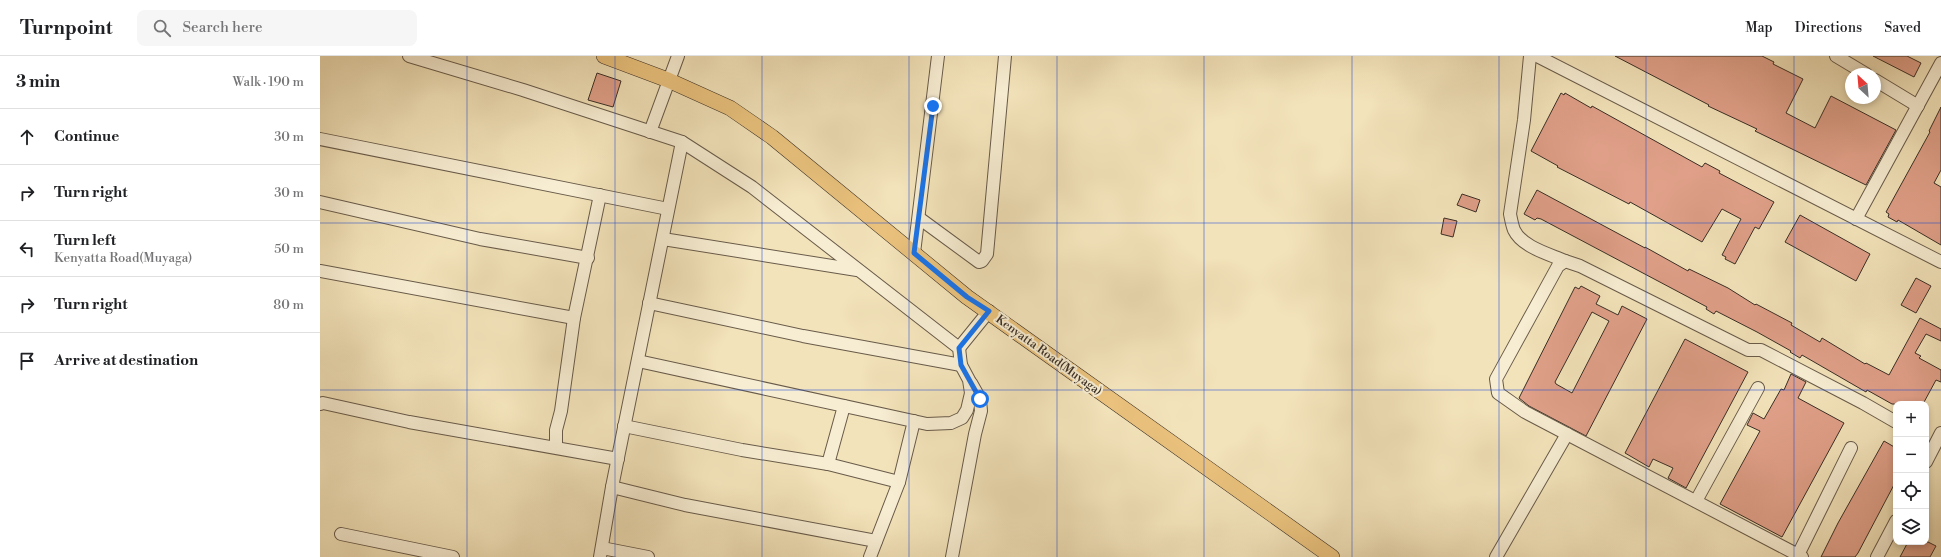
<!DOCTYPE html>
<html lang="en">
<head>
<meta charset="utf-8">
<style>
	body { margin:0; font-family:"Libre Bodoni",serif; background:#f6f6f6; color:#202124 }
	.controls { position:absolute; right:12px; bottom:12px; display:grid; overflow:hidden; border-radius:8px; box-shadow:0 2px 6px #0003 }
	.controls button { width:36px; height:36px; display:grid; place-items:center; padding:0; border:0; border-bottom:1px solid #e0e0e0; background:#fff; color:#202124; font:20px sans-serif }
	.compass { position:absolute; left:1525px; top:12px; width:36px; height:36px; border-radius:50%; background:#fff; box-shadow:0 2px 6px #0003; rotate:334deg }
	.stop { position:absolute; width:12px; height:12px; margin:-9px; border:3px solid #1a73e8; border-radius:50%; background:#fff }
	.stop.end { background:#1a73e8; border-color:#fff; box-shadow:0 1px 4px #0008 }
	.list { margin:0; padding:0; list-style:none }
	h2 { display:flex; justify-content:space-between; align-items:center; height:52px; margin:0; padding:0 16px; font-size:17px }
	h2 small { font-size:13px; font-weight:400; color:#757577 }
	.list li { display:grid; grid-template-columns:26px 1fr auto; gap:12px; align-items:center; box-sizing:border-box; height:56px; padding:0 16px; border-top:1px solid #e0e0e0 }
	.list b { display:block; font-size:15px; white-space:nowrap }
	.list p { margin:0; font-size:13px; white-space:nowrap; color:#757577 }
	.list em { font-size:13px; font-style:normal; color:#757577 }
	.icon { flex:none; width:22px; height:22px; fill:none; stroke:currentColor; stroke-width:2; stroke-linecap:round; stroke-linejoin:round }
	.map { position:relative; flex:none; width:1621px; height:501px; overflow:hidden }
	header { display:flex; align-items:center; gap:24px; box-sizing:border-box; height:56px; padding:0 20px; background:#fff; border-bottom:1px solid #e0e0e0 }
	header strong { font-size:19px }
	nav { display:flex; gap:22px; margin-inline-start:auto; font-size:14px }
	.search { width:280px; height:36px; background:#f6f6f6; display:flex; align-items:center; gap:10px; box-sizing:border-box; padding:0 14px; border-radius:8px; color:#757577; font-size:15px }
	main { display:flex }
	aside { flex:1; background:#fff }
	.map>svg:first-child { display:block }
</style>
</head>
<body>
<header>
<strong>Turnpoint</strong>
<div class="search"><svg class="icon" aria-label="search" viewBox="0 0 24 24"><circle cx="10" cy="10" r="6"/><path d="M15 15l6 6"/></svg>Search here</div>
<nav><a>Map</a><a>Directions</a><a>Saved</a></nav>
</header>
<main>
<aside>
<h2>3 min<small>Walk · 190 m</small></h2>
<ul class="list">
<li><svg class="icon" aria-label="ahead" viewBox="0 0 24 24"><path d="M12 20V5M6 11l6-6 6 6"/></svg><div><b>Continue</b></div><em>30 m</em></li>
<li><svg class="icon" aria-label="right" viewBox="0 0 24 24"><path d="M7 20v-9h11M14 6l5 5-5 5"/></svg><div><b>Turn right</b></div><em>30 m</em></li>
<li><svg class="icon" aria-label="left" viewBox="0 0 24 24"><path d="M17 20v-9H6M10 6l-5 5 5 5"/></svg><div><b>Turn left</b><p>Kenyatta Road(Muyaga)</p></div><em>50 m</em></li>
<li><svg class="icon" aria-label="right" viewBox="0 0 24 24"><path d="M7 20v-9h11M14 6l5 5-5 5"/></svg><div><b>Turn right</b></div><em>80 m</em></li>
<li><svg class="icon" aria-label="arrive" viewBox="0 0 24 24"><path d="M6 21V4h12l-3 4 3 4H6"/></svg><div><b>Arrive at destination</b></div></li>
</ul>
</aside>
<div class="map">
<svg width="1621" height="501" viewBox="0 0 1621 501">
	<rect width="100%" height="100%" fill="#f3e3ba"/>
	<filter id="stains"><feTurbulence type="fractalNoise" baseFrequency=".005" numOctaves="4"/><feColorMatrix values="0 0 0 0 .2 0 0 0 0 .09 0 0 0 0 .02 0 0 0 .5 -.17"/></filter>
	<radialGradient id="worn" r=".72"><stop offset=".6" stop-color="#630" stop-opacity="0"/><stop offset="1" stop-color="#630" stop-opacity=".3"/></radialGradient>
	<g fill="#e0a089" stroke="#392e25" fill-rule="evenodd">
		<polygon points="1295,0 1442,0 1454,6 1453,8 1483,23 1466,57 1495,72 1511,40 1576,74 1546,129 1435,75 1437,73 1388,50 1389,49"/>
		<polygon points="1553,0 1587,0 1601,7 1594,21"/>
		<polygon points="277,17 301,25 293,51 268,44"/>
		<polygon points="1241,37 1244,39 1245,37 1271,52 1272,50 1382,111 1385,107 1400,115 1399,117 1454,146 1439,173 1435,171 1415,208 1405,203 1406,201 1402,199 1421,163 1402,153 1382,186 1310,146 1309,148 1237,111 1238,110 1211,95"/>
		<polygon points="1621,51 1621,114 1614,127 1621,131 1621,189 1578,164 1577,166 1568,161 1569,158 1566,156 1610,76 1609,75"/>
		<polygon points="1217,134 1325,192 1325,191 1368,215 1369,213 1408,232 1435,249 1436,248 1472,267 1471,269 1500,286 1502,282 1545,308 1546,307 1569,319 1600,262 1621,273 1621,285 1606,278 1595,297 1601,300 1599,302 1621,314 1621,326 1616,324 1603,348 1572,348 1547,334 1546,336 1482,299 1480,302 1470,296 1471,295 1437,276 1396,255 1394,258 1386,253 1387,251 1221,163 1217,162 1215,164 1204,158"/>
		<polygon points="1142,138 1160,144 1156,156 1137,149"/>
		<polygon points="1480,159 1550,198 1536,225 1465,186"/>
		<polygon points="1124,162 1137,165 1133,181 1121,178"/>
		<polygon points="1596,222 1611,230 1596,257 1581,249"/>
		<path d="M1261,230L1280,240L1276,248L1298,259L1302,250L1327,263L1266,380L1209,350L1199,342L1255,231L1259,233ZM1272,256L1289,265L1252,337L1236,328L1235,326Z"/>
		<polygon points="1365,283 1428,316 1366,432 1348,422 1353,412 1333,403 1329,411 1305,397"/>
		<polygon points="1471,318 1486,326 1478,342 1524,367 1462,481 1400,448 1440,375 1427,369 1433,357 1444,363 1461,333 1464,334"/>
		<polygon points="1564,385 1576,392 1576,425 1538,497 1535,501 1501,501 1518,467"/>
		<polygon points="1588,486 1608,486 1616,490 1610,501 1580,501"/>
	</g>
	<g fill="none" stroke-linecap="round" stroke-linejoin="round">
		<defs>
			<g id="minor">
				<polyline points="89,0 203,34 362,86 432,131 639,292 641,309 649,324 651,337 647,354 642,362 631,367 607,368 318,305"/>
				<path d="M1210,0L1204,64L1190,158C1191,163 1192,169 1194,174C1202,191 1229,198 1245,205"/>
				<polyline points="1217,0 1621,206"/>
				<polyline points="1516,0 1546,18"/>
				<polyline points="1555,24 1598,50"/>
				<polyline points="330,76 358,0"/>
				<polyline points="0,83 348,153"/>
				<polyline points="0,146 160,183 268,202"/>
				<polyline points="599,162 659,206 662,205 667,198 685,0"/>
				<polyline points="1536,163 1621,7"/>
				<polyline points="343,183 537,214"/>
				<polyline points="594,197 618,0"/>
				<polyline points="0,215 254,262"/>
				<polyline points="329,247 483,280 641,309"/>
				<polyline points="639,292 669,255"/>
				<polyline points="0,348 3,347 89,366 298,403"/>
				<polyline points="304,370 422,394 508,408 579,426"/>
				<polyline points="236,391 236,374 241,355 254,262 280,139"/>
				<polyline points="1606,406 1621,377"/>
				<polyline points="508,408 524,350"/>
				<polyline points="292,431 365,449 556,485"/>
				<polyline points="1376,445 1438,332"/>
				<polyline points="21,478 133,501"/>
				<polyline points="282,492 328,501"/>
				<polyline points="1478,499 1531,392"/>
				<polyline points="280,501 292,431 362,86"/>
				<polyline points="550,501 579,426 594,365"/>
				<polyline points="632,501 655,378 661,355 660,343 651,327"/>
				<polyline points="1176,501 1247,378"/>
				<polyline points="1482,501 1205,356 1178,337 1176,323 1238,210 1245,205 1260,210 1428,294 1441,294 1543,347 1576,366"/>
				<polyline points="1557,501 1576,465"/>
			</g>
			<polyline id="major" points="284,0 348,24 410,52 452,81 647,241 1012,501"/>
		</defs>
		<use href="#minor" stroke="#685b4a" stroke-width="14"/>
		<use href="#major" stroke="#392e25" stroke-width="16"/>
		<use href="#minor" stroke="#f7edd2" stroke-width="12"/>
		<use href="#major" stroke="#eac27d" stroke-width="15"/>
	</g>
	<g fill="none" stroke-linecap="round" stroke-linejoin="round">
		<polyline stroke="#1a73e8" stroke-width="5" points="613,50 594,197 647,241 669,255 639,292 641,309 660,343"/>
	</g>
	<path fill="none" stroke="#1d4ed8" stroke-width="1" stroke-opacity="0.55" d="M147,0V501M295,0V501M442,0V501M589,0V501M737,0V501M884,0V501M1032,0V501M1179,0V501M1326,0V501M1474,0V501M0,167H1621M0,334H1621"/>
	<g text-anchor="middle" stroke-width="4" stroke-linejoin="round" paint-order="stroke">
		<g font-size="12" fill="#392e25" stroke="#f7edd2">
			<text transform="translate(729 299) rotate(36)" y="4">Kenyatta Road(Muyaga)</text>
		</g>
	</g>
	<rect width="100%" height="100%" filter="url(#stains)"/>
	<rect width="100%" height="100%" fill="url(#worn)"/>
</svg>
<div class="controls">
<button>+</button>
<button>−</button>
<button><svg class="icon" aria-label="locate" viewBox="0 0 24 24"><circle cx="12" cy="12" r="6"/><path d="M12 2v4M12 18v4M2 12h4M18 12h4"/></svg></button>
<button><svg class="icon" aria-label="layers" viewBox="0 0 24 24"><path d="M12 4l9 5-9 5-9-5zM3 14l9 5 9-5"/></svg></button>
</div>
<svg class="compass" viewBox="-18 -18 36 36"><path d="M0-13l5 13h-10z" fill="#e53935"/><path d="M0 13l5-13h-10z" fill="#757577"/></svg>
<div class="stop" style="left:660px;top:343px"></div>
<div class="stop end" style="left:613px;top:50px"></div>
</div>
</main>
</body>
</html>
